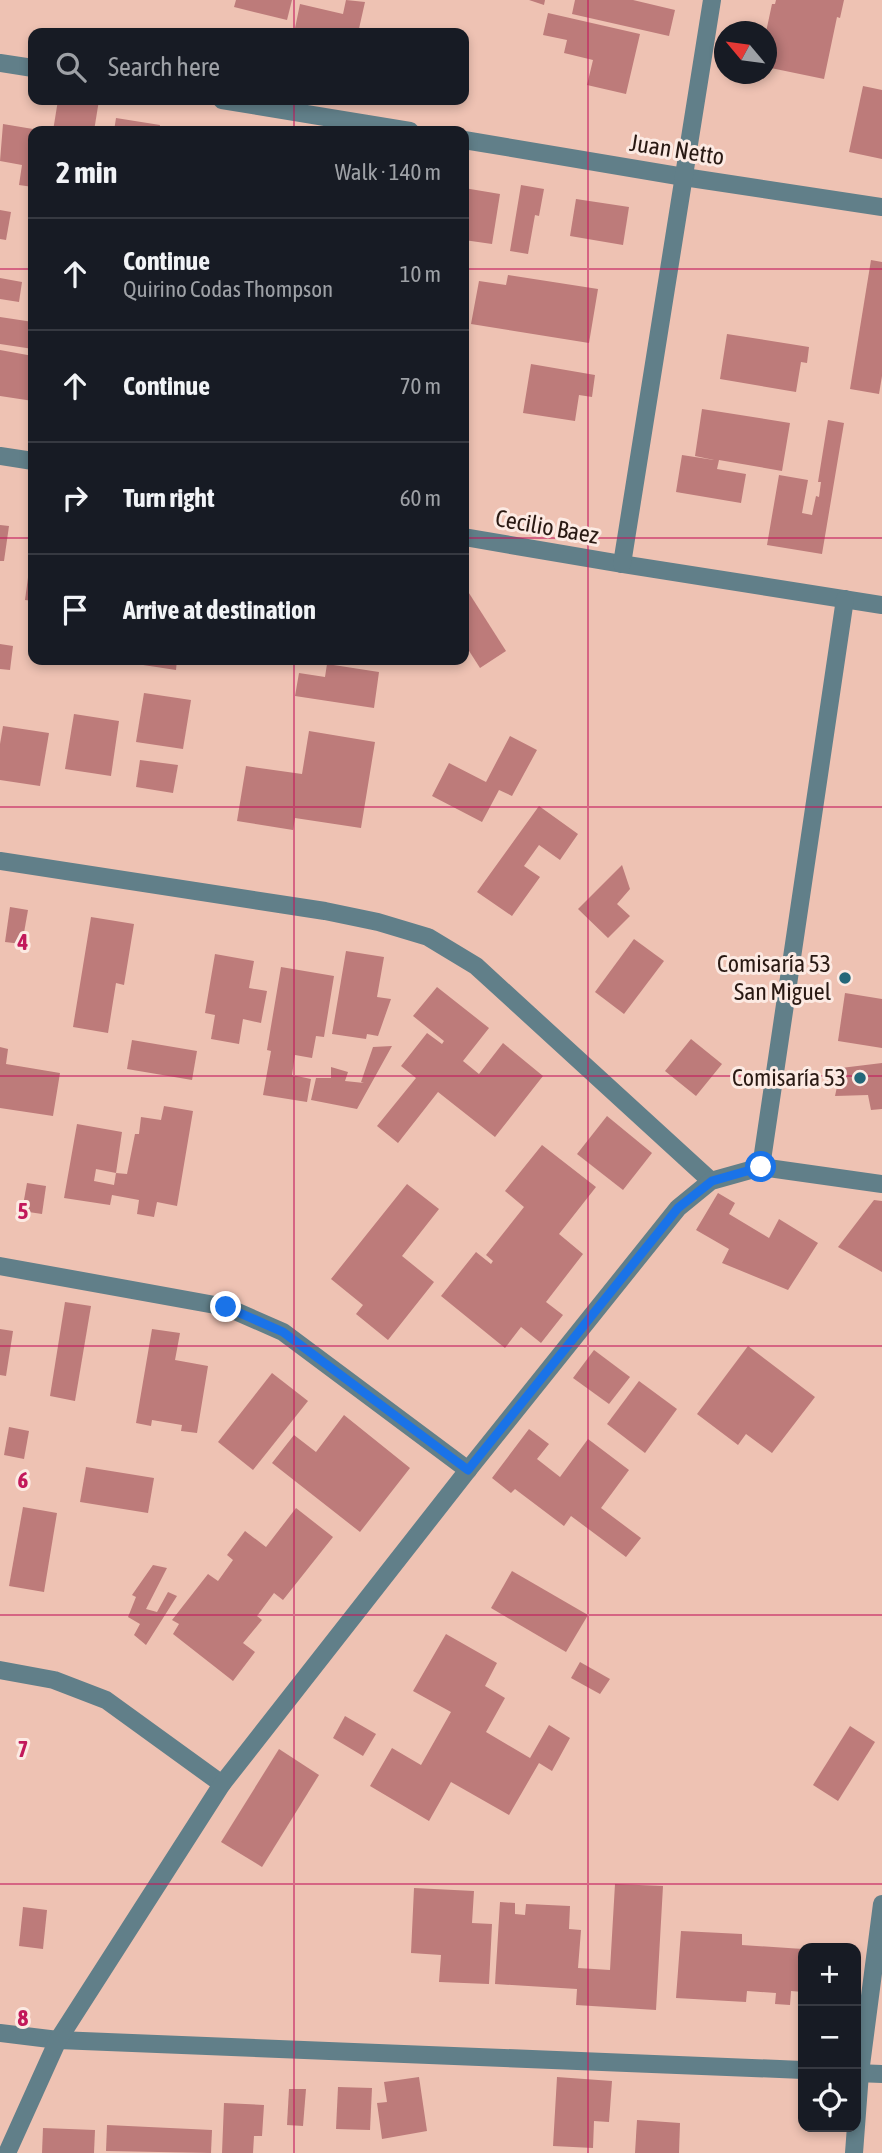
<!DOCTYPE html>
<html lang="en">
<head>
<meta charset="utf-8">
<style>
	body { margin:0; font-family:"Asap Condensed",sans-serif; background:#242831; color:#f1f3f6 }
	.controls { position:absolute; right:21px; bottom:21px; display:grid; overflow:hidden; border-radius:14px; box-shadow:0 4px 10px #0003 }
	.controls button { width:63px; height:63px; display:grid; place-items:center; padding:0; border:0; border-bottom:2px solid #363941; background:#171b24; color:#f1f3f6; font:35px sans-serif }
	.compass { position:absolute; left:714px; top:21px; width:63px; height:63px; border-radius:50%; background:#171b24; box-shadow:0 4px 10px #0003; rotate:299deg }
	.stop { position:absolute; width:21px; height:21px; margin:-16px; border:5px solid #1a73e8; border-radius:50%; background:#fff }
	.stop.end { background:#1a73e8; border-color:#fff; box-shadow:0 2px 7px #0008 }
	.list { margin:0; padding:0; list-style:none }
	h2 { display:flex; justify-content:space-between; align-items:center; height:91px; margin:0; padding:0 28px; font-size:30px }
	h2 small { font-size:23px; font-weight:400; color:#9ea1a6 }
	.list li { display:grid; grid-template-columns:46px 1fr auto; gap:21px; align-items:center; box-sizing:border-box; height:112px; padding:0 28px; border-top:2px solid #363941 }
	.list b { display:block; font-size:26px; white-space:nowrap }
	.list p { margin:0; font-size:23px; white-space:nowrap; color:#9ea1a6 }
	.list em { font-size:23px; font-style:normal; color:#9ea1a6 }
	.icon { flex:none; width:38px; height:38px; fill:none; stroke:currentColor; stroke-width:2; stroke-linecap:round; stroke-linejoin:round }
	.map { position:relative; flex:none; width:882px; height:2153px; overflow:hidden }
	.search { position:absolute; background:#171b24; box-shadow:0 4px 10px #0003; left:28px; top:28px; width:441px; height:77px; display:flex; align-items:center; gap:18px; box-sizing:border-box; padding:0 24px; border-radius:14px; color:#9ea1a6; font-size:26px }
	.panel { position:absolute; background:#171b24; box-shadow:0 4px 10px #0003; left:28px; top:126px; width:441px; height:539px; border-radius:14px }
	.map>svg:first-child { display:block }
</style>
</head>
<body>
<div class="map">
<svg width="882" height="2153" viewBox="0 0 882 2153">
	<rect width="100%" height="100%" fill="#eec2b3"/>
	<g fill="#bd7b7a">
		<polygon points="236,0 292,0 287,20 234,7"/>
		<polygon points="346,0 365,2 358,33 294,33 300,4 343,14"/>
		<polygon points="529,0 545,0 544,5"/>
		<polygon points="575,0 633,0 675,10 669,36 572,14"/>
		<polygon points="776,0 844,0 840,18 837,17 824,79 766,67 766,32 772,4 775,4"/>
		<polygon points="548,13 640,34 626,94 587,85 593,60 564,53 567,40 543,35"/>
		<polygon points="863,86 882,90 882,159 849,152"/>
		<polygon points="58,100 99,100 94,131 53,131"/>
		<polygon points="116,118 160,125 159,131 114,131"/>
		<polygon points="3,124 33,129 33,187 19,185 22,165 0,161"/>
		<polygon points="521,185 544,189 539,216 535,215 528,254 510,251"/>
		<polygon points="464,188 500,194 492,244 464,240"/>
		<polygon points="576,199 629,207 623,245 570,236"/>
		<polygon points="0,210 11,212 6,240 0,239"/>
		<polygon points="871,260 882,262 882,376 879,394 850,389"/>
		<polygon points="508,275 598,289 589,343 471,324 479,281 506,285"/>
		<polygon points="0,278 22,282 19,302 0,299"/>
		<polygon points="0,317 33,322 33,349 0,344"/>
		<polygon points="727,334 809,347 807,363 801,362 796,392 720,379"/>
		<polygon points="0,350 33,356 33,401 0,396"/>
		<polygon points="531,364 595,375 592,397 579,395 575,421 523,413"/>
		<polygon points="702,409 790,423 782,471 719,460 717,469 746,474 741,503 676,492 682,455 714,460 695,456"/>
		<polygon points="828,420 844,423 822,554 767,545 779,475 808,480 802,513 812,515 816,496 819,497 821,482 818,482"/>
		<polygon points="0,525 9,526 4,561 0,561"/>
		<polygon points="32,548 33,548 33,601 25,600"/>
		<polygon points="467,590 506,651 480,668 464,643 464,592"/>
		<polygon points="0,644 13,646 10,670 0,669"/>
		<polygon points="131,660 177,660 176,670 130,663"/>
		<polygon points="327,664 379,672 374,708 295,696 299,673 325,677"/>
		<polygon points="144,693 191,700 183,749 136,742"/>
		<polygon points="74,714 119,721 111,776 65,769"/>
		<polygon points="3,726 49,733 40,786 0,780 0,744"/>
		<polygon points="309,731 375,742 361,828 295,818 293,830 237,821 246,766 302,774"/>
		<polygon points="510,736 537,750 512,796 499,790 482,822 432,796 449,763 486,782"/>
		<polygon points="140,760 178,765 173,793 136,787"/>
		<polygon points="539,806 578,834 560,860 539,845 524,866 540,877 512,916 477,892"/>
		<polygon points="622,865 630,889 617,904 630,916 608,938 578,909"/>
		<polygon points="10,907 28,910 22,944 5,942"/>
		<polygon points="91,917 134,924 124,985 116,983 108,1033 73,1027"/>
		<polygon points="634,939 664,961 624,1014 595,992"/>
		<polygon points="346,951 384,957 377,997 391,999 378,1036 367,1034 366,1039 332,1034"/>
		<polygon points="215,954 254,961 249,988 267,991 261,1023 243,1019 239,1044 211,1039 215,1015 205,1013"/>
		<polygon points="281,967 334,976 324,1037 316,1036 312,1058 295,1055 292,1075 311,1079 307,1102 263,1095 271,1051 267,1050"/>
		<polygon points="437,987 489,1028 463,1061 479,1074 503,1043 543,1076 495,1137 438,1092 398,1143 377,1126 416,1078 401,1066 427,1033 442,1044 444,1041 413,1016"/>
		<polygon points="845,993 882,999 882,1048 838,1041"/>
		<polygon points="691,1039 722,1064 696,1096 665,1071"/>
		<polygon points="132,1040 197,1051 192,1080 127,1069"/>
		<polygon points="392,1046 357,1109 311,1100 316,1078 331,1078 331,1067 348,1072 345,1081 364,1083 361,1082 373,1047"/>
		<polygon points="0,1047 8,1049 6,1064 60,1073 53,1116 0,1108"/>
		<polygon points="882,1063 882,1109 871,1110 868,1095 835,1096 841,1068"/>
		<polygon points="164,1106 193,1111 177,1206 157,1202 154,1217 137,1214 139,1200 112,1195 110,1205 64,1198 77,1124 122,1132 116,1173 96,1169 94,1181 114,1185 116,1173 127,1174 135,1134 139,1134 141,1117 161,1120"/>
		<polygon points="607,1116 652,1153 623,1190 577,1154"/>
		<polygon points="542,1145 596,1187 559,1234 583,1254 546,1302 563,1315 541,1343 521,1327 505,1348 441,1296 476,1252 491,1264 493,1261 486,1255 524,1207 505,1191"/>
		<polygon points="27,1183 46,1186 42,1214 22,1211"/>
		<polygon points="407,1184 439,1209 402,1256 434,1282 388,1340 356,1314 363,1305 331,1279"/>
		<polygon points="718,1193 735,1203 729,1214 769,1238 779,1219 818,1243 788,1290 722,1263 729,1249 696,1230"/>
		<polygon points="874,1200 882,1201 882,1272 838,1247"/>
		<polygon points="65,1302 91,1306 75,1401 50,1396"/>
		<polygon points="0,1329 13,1331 6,1376 0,1375"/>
		<polygon points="152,1329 180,1333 175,1360 208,1366 197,1433 181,1431 182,1425 152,1420 151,1426 136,1423"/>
		<polygon points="748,1346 815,1397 772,1453 746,1434 738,1445 697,1414"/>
		<polygon points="594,1350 630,1377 609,1404 573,1378"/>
		<polygon points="272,1373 308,1401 253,1470 218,1442"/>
		<polygon points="639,1381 677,1409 645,1453 607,1424"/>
		<polygon points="344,1415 410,1468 360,1532 272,1463 294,1435 316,1452"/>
		<polygon points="9,1427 29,1431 24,1459 4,1455"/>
		<polygon points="529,1429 549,1444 537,1459 560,1477 588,1439 629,1470 601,1508 641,1538 626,1557 571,1516 564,1526 515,1489 511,1493 492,1478"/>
		<polygon points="86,1467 154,1478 148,1513 80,1502"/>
		<polygon points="23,1507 57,1513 44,1592 9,1586"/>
		<polygon points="296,1508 333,1537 283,1600 274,1593 257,1616 262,1620 243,1643 255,1652 233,1681 173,1634 179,1624 172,1620 208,1574 218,1581 233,1560 227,1555 245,1531 266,1547"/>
		<polygon points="153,1565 167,1568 146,1609 157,1612 168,1592 177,1596 146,1645 134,1635 140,1624 128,1617 136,1597 132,1595"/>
		<polygon points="512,1571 588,1615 566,1652 491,1608"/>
		<polygon points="446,1634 497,1663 485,1686 505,1698 486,1732 530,1758 549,1725 570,1738 552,1771 539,1763 509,1815 451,1782 429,1821 370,1786 392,1748 421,1765 451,1712 413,1691"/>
		<polygon points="580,1662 610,1679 600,1694 571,1678"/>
		<polygon points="345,1716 376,1734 363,1756 333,1738"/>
		<polygon points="850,1726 875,1742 838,1801 813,1785"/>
		<polygon points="279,1749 319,1775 262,1867 221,1842"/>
		<polygon points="615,1884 663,1886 656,2010 576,2005 577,1989 495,1984 500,1902 515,1903 515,1914 525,1915 526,1904 570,1906 569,1929 581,1930 578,1968 610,1970"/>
		<polygon points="414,1888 474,1891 472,1923 492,1924 489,1984 439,1982 441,1955 411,1953"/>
		<polygon points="23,1907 47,1910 43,1949 19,1946"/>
		<polygon points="681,1931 742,1934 742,1945 803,1949 803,1992 791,1991 790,2005 775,2004 776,1993 747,1991 746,2002 676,1998"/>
		<polygon points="419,2077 427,2131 382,2139 377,2103 387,2102 384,2082"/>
		<polygon points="557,2077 612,2081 609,2122 594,2121 593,2148 553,2146"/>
		<polygon points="338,2087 372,2088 370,2130 336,2129"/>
		<polygon points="289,2089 306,2089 303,2126 287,2125"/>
		<polygon points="224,2103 264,2105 262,2136 254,2136 253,2153 222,2153"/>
		<polygon points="637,2120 680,2123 679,2153 635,2153"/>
		<polygon points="107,2125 212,2130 211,2153 106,2151"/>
		<polygon points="43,2128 95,2130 94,2153 42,2153"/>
	</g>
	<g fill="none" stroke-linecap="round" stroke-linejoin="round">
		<g stroke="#617f89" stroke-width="18">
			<polyline points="0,63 33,68"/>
			<polyline points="222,100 410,131"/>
			<polyline points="464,140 684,177 882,207"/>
			<polyline points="0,456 33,461"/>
			<polyline points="464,537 622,564 882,605"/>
			<polyline points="622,564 712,0"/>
			<polyline points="0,861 325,911 378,922 428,937 476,966 711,1181"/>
			<polyline points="761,1167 845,599"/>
			<polyline points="0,1266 226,1307 283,1332 468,1470"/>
			<polyline points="0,1670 54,1680 106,1700 222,1784"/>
			<polyline points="0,2033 58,2040 803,2070"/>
			<polyline points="856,2073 882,2074"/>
			<polyline points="7,2153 58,2040 222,1784 468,1470 678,1208 711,1181 761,1167 882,1184"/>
			<polyline points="854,2153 860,2073 882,1904"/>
		</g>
	</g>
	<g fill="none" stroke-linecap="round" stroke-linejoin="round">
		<polyline stroke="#1a73e8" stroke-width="9" points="226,1307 283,1332 468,1470 678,1208 712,1181 761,1167"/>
	</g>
	<path fill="none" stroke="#c2185b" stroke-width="2" stroke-opacity="0.55" d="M294,0V33M588,0V2153M294,100V131M0,269H33M464,269H882M0,538H33M464,538H882M294,660V2153M0,807H882M0,1076H882M0,1346H882M0,1615H882M0,1884H882"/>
	<g fill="#246779" stroke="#fceae3" stroke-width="2.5">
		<circle cx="845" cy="978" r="7"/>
		<circle cx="860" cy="1078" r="7"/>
	</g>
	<g text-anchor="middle" stroke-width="6" stroke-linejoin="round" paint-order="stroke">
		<g font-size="24" fill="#291913" stroke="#fceae3">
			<text transform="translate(677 150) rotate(9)" y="8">Juan Netto</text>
			<text transform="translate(547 527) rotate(10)" y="8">Cecilio Baez</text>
		</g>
		<g font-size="24" fill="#291913" stroke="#fceae3" text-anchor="end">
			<text x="831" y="972">Comisaría 53<tspan x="831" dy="28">San Miguel</tspan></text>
			<text x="846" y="1086">Comisaría 53</text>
		</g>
	</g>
	<g font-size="23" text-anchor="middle" font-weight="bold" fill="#c2185b" stroke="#fceae3" stroke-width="6" stroke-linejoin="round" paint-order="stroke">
		<text x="23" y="950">4</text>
		<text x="23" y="1219">5</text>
		<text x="23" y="1488">6</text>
		<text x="23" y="1757">7</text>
		<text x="23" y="2026">8</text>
	</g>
</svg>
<div class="controls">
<button>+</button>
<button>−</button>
<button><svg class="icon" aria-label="locate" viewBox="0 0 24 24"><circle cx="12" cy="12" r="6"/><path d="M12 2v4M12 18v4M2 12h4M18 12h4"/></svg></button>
</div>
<svg class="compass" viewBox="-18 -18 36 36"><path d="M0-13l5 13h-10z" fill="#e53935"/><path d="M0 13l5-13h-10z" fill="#9ea1a6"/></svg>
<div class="stop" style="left:761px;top:1167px"></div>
<div class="stop end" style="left:226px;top:1307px"></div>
<div class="search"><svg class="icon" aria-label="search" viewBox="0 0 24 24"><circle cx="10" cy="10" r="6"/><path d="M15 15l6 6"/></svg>Search here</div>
<section class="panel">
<h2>2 min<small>Walk · 140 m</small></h2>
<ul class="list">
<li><svg class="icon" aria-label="ahead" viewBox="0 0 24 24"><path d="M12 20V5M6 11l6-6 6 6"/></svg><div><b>Continue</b><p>Quirino Codas Thompson</p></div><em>10 m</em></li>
<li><svg class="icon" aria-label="ahead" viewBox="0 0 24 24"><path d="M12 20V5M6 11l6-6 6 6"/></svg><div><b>Continue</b></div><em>70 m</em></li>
<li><svg class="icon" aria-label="right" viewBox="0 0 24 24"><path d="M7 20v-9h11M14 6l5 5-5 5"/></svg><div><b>Turn right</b></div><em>60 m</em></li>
<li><svg class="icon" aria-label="arrive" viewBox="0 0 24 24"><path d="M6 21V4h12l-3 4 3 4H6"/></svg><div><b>Arrive at destination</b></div></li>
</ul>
</section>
</div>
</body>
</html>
